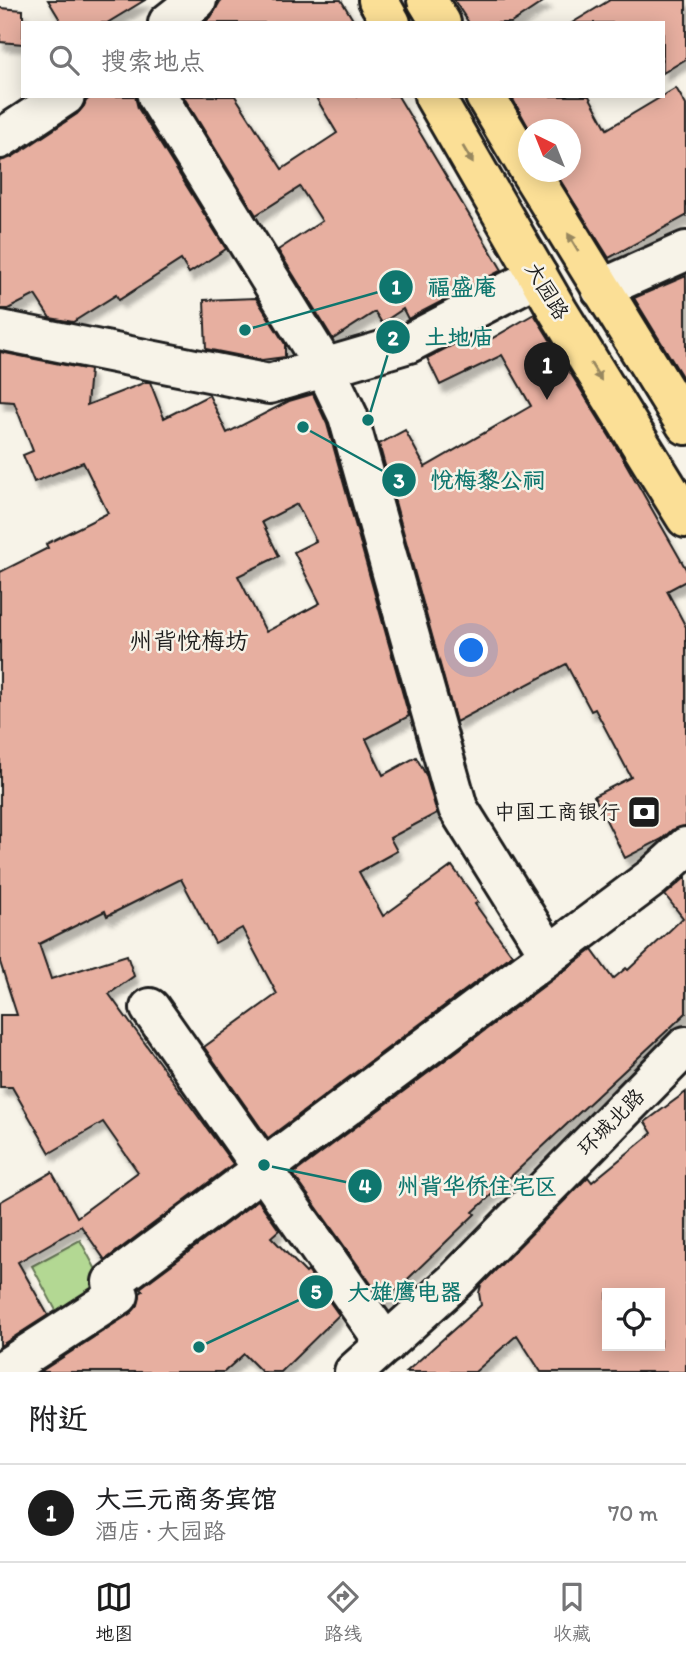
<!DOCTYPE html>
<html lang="zh">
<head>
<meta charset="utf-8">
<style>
	body { margin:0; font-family:Itim,"LXGW WenKai TC",sans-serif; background:#f2f2f2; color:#202124 }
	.controls { position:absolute; right:21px; bottom:21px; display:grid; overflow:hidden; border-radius:0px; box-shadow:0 4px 18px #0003 }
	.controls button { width:63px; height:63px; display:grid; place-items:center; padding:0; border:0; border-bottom:2px solid #e0e0e0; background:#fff; color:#202124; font:35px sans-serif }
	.compass { position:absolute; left:518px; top:119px; width:63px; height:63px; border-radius:50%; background:#fff; box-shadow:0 4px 18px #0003; rotate:317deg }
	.you { position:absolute; left:472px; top:651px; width:24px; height:24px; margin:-18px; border:5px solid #fff; border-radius:50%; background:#1a73e8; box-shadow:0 0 0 10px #1a73e833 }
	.badge { display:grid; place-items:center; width:46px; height:46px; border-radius:50%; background:#1c1c1c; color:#fff; font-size:23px; font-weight:700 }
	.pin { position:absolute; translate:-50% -58px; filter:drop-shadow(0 2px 4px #0008) }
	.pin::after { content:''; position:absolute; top:37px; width:24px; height:21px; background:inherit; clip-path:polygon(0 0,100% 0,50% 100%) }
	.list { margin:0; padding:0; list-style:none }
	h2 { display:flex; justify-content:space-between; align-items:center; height:91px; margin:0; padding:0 28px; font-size:30px }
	h2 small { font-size:23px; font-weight:400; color:#757577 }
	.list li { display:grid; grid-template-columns:46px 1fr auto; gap:21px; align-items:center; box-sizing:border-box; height:98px; padding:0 28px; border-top:2px solid #e0e0e0 }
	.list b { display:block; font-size:26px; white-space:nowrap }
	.list p { margin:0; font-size:23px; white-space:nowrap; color:#757577 }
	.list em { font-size:23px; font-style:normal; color:#757577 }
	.icon { flex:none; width:38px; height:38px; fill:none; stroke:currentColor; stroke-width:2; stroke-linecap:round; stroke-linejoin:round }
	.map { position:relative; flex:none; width:686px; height:1372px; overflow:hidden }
	.search { position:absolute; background:#fff; box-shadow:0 4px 18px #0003; left:21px; right:21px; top:21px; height:77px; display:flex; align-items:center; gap:18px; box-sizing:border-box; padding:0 24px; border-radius:0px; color:#757577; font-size:26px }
	.sheet { height:189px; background:#fff }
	nav { display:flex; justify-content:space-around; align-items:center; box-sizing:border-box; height:98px; border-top:2px solid #e0e0e0; background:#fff; font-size:19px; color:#757577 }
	nav a { display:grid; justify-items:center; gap:4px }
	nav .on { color:#1c1c1c }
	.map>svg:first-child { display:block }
</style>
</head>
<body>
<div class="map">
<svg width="686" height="1372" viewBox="0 0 686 1372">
	<defs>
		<filter id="shadow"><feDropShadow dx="4.5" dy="8" stdDeviation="2" flood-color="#0004"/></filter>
	</defs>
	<rect width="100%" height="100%" fill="#f7f3e8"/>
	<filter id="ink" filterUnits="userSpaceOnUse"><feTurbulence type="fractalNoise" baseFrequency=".0143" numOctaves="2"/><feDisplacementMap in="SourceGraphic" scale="14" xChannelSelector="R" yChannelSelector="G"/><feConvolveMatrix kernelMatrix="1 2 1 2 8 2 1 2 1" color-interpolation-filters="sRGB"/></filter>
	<g filter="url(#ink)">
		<polygon fill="#b3d893" stroke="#687a58" stroke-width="2" points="80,1240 108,1292 60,1318 32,1266"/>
		<g fill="#e7afa0" stroke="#1c1c1c" stroke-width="2" fill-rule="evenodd" filter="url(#shadow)">
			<polygon points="48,0 145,0 107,23 62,23"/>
			<polygon points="221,0 341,0 355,23 204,23 211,17"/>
			<polygon points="454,0 546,0 511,23 469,23"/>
			<polygon points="610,0 686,0 686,59 663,73 663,23 572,23"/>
			<polygon points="0,8 23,10 23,44 0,42"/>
			<polygon points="676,88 686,105 686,216 609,258 555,172 570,172 570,130 530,130 511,96 589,96 607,129"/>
			<polygon points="92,96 135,96 138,108 226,249 189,273 181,260 119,300 116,295 73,322 50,318 35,295 8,309 0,309 0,161 12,157 77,114 84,106 86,101"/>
			<polygon points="183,96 235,96 282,169 337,133 315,96 398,96 502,270 408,319 403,309 382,323 375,312 333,339 278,250 322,221 300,187 256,215"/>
			<polygon points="686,276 686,383 634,298"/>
			<polygon points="256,298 285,344 285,357 262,360 206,349 204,300"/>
			<polygon points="534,314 621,455 686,569 686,581 667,591 686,627 686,826 672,830 662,839 625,858 594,796 631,777 595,709 591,711 566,664 456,722 379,444 405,430 425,467 531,406 502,355 440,385 427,358 478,332 484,343"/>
			<path d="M0,352L90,370L87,405L146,382H150L164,418L209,395L227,433L289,401L313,394L327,424L409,716L366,739L383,775L416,757L426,775L437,813L390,838L397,851L359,872L383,916L452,866L478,902L475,904L512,955L268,1138L204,1047L277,994L242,928L215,943L181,879L107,916L105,911L39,944L51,979L127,955L134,976L109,994L233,1164L105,1260L81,1226L18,1262L48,1315L0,1346V1202L52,1172L77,1217L138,1172L103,1122L50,1153L12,1087H0V1015H17L0,962V572L48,548L46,544L108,513L83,462L34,482L23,455L33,451L14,402L0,401ZM297,504L316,541L294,552L320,603L266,632L238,576L279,556L262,522Z"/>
			<polygon points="686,877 686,1013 473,1212 475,1214 384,1302 293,1174 592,950 613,979 626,968 628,970 683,918 665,895"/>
			<path d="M686,1092V1372H541L517,1335L475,1372H406L481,1305L479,1293L481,1285L588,1177L592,1182L652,1133L645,1122ZM607,1293H660V1346H607Z"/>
			<polygon points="258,1200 279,1230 271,1237 306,1273 308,1271 339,1315 281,1372 262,1372 244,1354 224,1372 40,1372 131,1313 138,1305 140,1293 143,1291 140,1288"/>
		</g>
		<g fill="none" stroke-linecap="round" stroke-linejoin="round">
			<defs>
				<g id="minor">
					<polyline points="168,23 197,0"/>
					<polyline points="157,96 325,368 348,416 458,808 549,954"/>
					<polyline points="0,139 65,96"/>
					<polyline points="601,289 686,251"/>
					<polyline points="0,330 269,384 409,343 538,276"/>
					<polyline points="150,1008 386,1344"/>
					<polyline points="0,1372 119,1295 112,1282 653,877 686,847"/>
					<polyline points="354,1372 455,1281 686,1046"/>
				</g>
				<g id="major">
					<polyline points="378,0 391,23"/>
					<polyline points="427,0 441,23"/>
					<polyline points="434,96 558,311 686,518"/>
					<polyline points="485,96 528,168"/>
					<polyline points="530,172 686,425"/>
				</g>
			</defs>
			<use href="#minor" stroke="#1c1c1c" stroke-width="44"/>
			<use href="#major" stroke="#1c1c1c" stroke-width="44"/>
			<use href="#minor" stroke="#f7f3e8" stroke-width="38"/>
			<use href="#major" stroke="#fbdf96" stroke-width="38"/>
		</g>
		<defs><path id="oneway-solid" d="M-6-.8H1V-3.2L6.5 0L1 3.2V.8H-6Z" transform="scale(1.75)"/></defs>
		<g fill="#97875f">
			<use href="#oneway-solid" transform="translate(468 155) rotate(60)"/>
			<use href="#oneway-solid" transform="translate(573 242) rotate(-121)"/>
			<use href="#oneway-solid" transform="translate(596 372) rotate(58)"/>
		</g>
	</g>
	<defs>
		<symbol id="bank-square" viewBox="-11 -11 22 22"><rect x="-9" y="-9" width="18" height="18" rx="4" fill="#1c1c1c" stroke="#f7f3e8"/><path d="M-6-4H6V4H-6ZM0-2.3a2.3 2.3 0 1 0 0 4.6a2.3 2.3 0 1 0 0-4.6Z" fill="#fff"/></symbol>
	</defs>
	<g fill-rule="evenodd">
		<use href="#bank-square" x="625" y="793" width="38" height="38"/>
	</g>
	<g text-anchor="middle" stroke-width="5" stroke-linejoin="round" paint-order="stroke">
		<g font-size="21" fill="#1c1c1c" stroke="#f7f3e8">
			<text transform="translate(547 291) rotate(59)" y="7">大园路</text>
			<text transform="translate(611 1122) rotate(-45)" y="7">环城北路</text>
		</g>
		<g font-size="21" fill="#1c1c1c" stroke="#f7f3e8" text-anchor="end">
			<text x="620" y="819">中国工商银行</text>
		</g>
		<g font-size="24" fill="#1c1c1c" stroke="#f7f3e8">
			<text x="189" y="649">州背悦梅坊</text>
		</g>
	</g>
	<path fill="none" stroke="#0f766e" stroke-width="2.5" d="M245 330L396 287M368 420L393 337M303 427L399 480M264 1165L365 1186M199 1347L316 1292"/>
	<g fill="#0f766e" stroke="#f7f3e8" stroke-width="2.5">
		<circle cx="245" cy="330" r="7"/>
		<circle cx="368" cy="420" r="7"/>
		<circle cx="303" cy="427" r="7"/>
		<circle cx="264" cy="1165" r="7"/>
		<circle cx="199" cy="1347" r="7"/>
		<circle cx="396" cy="287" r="18"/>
		<circle cx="393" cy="337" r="18"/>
		<circle cx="399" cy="480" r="18"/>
		<circle cx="365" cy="1186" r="18"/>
		<circle cx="316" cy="1292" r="18"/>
	</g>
	<g font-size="21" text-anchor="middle" font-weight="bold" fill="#fff">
		<text x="396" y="294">1</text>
		<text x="393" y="345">2</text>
		<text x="399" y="488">3</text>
		<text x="365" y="1193">4</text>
		<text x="316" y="1299">5</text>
	</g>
	<g font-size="23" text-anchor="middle" font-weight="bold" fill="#0f766e" stroke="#f7f3e8" stroke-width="5" stroke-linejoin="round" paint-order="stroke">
		<text x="462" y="295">福盛庵</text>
		<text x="459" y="345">土地庙</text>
		<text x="488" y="488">悦梅黎公祠</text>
		<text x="477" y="1194">州背华侨住宅区</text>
		<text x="405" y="1300">大雄鹰电器</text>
	</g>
</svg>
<div class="controls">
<button><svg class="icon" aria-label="locate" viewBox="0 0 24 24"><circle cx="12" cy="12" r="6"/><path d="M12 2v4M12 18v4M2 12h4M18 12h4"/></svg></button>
</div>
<svg class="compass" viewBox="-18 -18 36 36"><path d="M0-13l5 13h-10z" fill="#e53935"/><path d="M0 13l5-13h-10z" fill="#757577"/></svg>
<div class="you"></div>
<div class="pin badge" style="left:547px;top:400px">1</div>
<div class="search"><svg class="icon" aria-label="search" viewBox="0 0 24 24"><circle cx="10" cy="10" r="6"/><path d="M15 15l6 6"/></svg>搜索地点</div>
</div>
<section class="sheet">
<h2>附近<small></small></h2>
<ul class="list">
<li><span class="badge">1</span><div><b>大三元商务宾馆</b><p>酒店 · 大园路</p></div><em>70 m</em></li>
</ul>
</section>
<nav>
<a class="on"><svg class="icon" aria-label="map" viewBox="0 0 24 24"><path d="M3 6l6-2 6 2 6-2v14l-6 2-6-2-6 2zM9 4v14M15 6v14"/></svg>地图</a>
<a><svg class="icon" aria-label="directions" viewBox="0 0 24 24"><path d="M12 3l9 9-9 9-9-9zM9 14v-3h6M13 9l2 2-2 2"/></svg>路线</a>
<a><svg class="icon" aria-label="saved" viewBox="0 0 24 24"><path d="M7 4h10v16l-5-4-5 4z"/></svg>收藏</a>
</nav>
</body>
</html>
